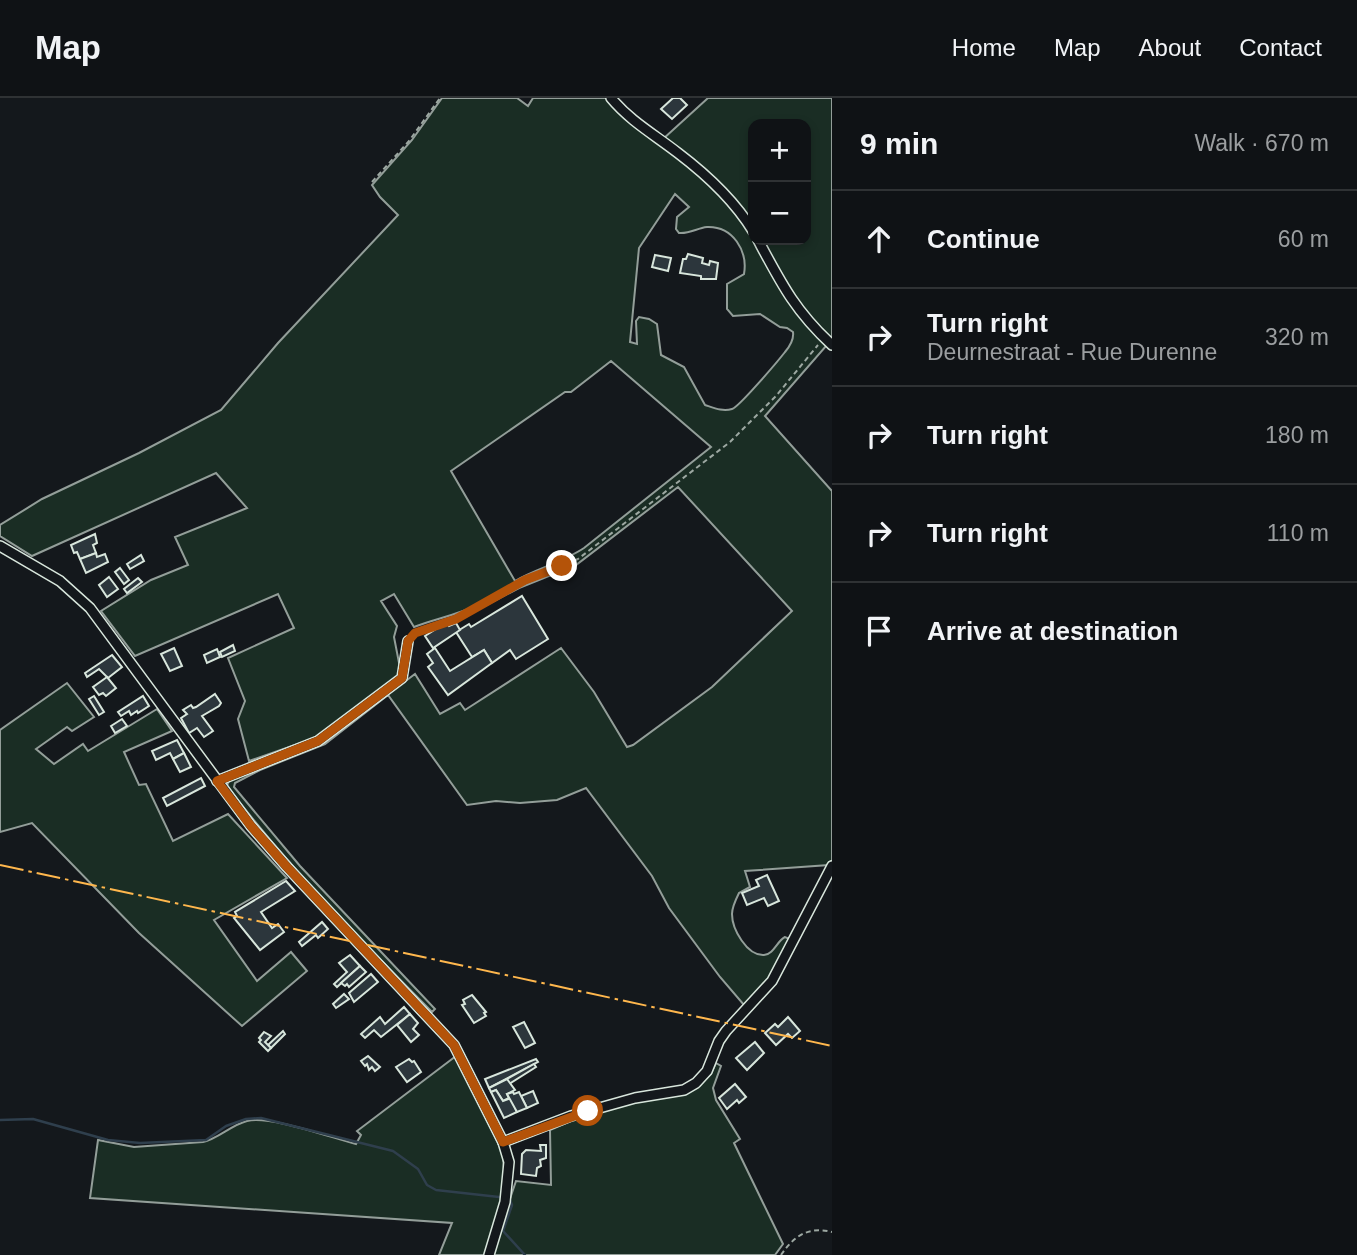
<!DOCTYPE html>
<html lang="en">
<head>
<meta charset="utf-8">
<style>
	body { margin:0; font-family:Arial,sans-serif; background:#1d2022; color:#f1f3f6 }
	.controls { position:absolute; right:21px; top:21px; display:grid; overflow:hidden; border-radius:14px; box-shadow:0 4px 10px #0003 }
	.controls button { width:63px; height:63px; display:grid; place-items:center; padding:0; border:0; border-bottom:2px solid #2f3234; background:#0f1215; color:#f1f3f6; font:35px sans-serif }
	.stop { position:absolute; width:21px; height:21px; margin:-16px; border:5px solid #b45309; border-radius:50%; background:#fff }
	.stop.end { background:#b45309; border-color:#fff; box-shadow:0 2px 7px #0008 }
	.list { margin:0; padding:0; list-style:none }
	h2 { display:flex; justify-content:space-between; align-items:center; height:91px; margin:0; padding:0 28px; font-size:30px }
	h2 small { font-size:23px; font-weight:400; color:#9b9ea0 }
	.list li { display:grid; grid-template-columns:46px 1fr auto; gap:21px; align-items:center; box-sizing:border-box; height:98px; padding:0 28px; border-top:2px solid #2f3234 }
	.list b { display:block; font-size:26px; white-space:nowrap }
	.list p { margin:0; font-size:23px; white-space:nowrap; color:#9b9ea0 }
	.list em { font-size:23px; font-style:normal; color:#9b9ea0 }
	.icon { flex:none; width:38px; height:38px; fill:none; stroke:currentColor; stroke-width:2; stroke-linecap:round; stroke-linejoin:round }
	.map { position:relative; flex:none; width:832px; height:1157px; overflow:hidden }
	header { display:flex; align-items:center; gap:42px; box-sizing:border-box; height:98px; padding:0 35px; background:#0f1215; border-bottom:2px solid #2f3234 }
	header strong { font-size:33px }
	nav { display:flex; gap:38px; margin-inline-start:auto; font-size:24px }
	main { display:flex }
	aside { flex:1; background:#0f1215 }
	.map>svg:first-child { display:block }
</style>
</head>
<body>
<header>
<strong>Map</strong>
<nav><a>Home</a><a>Map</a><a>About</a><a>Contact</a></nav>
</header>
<main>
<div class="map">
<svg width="832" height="1157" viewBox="0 0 832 1157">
	<rect width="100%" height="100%" fill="#14181c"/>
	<g fill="#1a2d24" stroke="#939e99" stroke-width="2" fill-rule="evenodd">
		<path d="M442,0H517L528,8L533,0H614L699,74L734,109L753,142L827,247L765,318L832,393V762L829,767L745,773L750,789L739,795C736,801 732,809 732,816C732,831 747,858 764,857C774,856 777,843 785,839L792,842L771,879L744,907L720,879L669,810L652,778L586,690L557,702L520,705L496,703L467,707L388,597L325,646L260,672L235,685L234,689L300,768L435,911L432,914C360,841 289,770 227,688L229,682L302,652L405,580L407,582L415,576L440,616L460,605L465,612L561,550L594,594L627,649L633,647L712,589L792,513L678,389L576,467L519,490L481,510L478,507C457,517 435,521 414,529L394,496L381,503L397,528L394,539L401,575L339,625L315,640L249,663L238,621L245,603L228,560L294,530L278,496L135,558L101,513L151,482L188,467L175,439L247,410L216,375L32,458L0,438V427L42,401L139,355L221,312L278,245L398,117L380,99L372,87L412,42ZM675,96L689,109L677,119L676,131L679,135C690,136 697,130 707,129C733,128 748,153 744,176L727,186V211L733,218L760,216L780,229L787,230L793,234C794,241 790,248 785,254C778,263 739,309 732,311C723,314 714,310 705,307L684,269L661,257L657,226L649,221L639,219L636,223L637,246L630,244L639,150ZM611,263L711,349L584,450C563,464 536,471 515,483L451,373L565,294H571Z"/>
		<polygon points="708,0 832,0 832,244 808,222 761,142 806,142 806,26 753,26 753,129 663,41"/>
		<polygon points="67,585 94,619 72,633 67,629 36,651 54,666 83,646 88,653 157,611 172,633 124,654 139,687 146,686 173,743 228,716 287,780 214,822 257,883 291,854 307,873 242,928 139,835 32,725 0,734 0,632"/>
		<path d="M456,958L503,1055L505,1089L486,1157H439L452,1125L90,1100L98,1042L134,1049L203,1044C218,1041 231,1027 247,1023C269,1017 332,1040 356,1046L361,1037L357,1033Z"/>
		<polygon points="716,965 721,968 713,990 716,1002 740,1041 734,1045 783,1146 775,1157 491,1157 516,1083 551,1087 550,1032 573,1022 646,1000 697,989 711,976"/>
	</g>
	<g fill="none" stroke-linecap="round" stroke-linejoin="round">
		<g stroke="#2f3f4d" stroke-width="2.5">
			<polyline points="0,1022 33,1021 108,1042 140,1045 206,1042 226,1028 246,1021 261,1020 393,1053 418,1071 427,1087 436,1092 499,1099"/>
			<polyline points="510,1102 512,1107 503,1133 525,1157"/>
		</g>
	</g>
	<g fill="#2c363c" stroke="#d8e6dc" stroke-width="2">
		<polygon points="673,0 680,0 687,7 672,21 661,11"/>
		<polygon points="688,156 703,160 702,165 709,167 710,163 718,165 716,181 701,181 701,178 680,175 683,161 686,161"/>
		<polygon points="655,157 671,160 668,173 652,169"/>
		<polygon points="95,436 97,445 93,447 96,455 80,461 77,454 74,455 71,447"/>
		<polygon points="96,455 97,459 105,456 108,464 86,475 80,461"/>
		<polygon points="141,457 144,463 130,471 127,466"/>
		<polygon points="120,470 129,482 124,486 115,474"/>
		<polygon points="109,479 118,491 107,499 99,487"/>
		<polygon points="138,480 142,484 127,495 124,491"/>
		<polygon points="522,498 548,541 516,561 510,552 492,565 484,552 472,559 456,534 469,526 471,529"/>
		<polygon points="447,524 449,528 456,525 460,532 433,550 425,538"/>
		<polygon points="233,547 235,553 222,559 220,554"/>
		<polygon points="174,550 182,568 170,573 161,556"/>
		<polygon points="435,550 450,573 484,552 492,565 448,597 428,569 433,565 427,556"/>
		<polygon points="217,551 220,559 207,565 204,557"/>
		<polygon points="112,557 122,569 108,580 99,571 87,579 85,575"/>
		<polygon points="107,579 116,590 106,598 103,595 99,597 93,589"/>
		<polygon points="215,596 221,605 219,608 202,618 213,633 204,639 197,630 189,635 181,620 187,616 183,612 191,607 193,610 196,609"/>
		<polygon points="94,598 104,614 99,617 89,601"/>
		<polygon points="143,598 149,608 138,615 137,613 131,617 129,613 121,618 118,614"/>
		<polygon points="122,621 127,628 115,635 111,628"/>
		<polygon points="177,642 184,655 173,661 170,655 156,662 152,653"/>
		<polygon points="184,655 191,669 180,674 173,661"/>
		<polygon points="201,680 205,688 167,708 163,700"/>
		<polygon points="767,777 779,803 768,808 764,800 747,807 742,795 759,788 756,782"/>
		<polygon points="286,783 295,793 261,814 272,830 278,826 284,834 260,852 234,820 237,818 235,814"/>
		<polygon points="322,824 328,831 318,840 316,837 302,848 299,844"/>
		<polygon points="350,857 360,868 337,889 334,886 347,874 339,865"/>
		<polygon points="360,868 366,874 349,889 347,886 345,888 341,885"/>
		<polygon points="371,876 378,884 354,904 349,895"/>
		<polygon points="344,896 349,901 336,910 333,906"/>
		<polygon points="472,897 486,914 484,915 486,918 474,925 462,907 465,906 463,902"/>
		<polygon points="404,909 410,916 381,939 374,932 365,940 361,936 380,919 385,926"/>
		<polygon points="410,916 418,925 413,931 419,937 411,944 397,927"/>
		<polygon points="788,919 800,933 792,940 788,936 776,947 765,935 775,926 778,929"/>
		<polygon points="524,924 535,945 525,950 513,929"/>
		<polygon points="283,933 285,936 271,950 268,947"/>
		<polygon points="264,934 271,938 265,944 271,950 268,953 259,944 261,942 259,940"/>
		<polygon points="755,944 764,955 747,972 736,960"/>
		<polygon points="368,958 380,969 375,973 372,969 369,972 367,966 365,968 361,963"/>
		<polygon points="409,961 412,964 414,963 421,974 407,984 396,969"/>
		<polygon points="536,961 538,964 489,990 485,981"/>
		<polygon points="534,966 536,969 509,986 507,981"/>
		<polygon points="507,981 515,992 507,996 509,1000 503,1003 496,992 491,994 489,990"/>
		<polygon points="735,986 746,999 739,1005 737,1002 727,1011 719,1000"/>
		<polygon points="496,992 503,1003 511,1000 517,1014 504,1020 491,994"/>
		<polygon points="533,993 538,1005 527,1010 521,998"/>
		<polygon points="513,994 514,996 519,994 527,1010 517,1014 507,996"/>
		<polygon points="540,1047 546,1047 546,1060 540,1062 541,1068 537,1070 536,1078 521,1076 522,1056 526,1052 541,1053"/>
	</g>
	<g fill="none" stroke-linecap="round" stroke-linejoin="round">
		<defs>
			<g id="street">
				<path d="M611,0C630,23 655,37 678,55C707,77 734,102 753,133"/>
				<path d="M758,142C781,185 795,213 832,247"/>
				<polyline points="0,448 60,483 90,510 251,728 287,769 454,947 503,1044 509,1064 505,1104 489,1157"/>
				<polyline points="217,683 318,643 402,580 408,543"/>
				<polyline points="503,1044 571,1018 635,1000 684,992 696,985 707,973 719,943 726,933 772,883 832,768"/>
			</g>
		</defs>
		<use href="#street" stroke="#d8e6dc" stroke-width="12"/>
		<g stroke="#9da8a2" stroke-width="2" stroke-dasharray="5 3.5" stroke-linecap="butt">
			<polyline points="372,84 409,43 440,0"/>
			<polyline points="413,537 429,529 456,521 525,482 578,461 730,344 776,298 818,247"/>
			<path d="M781,1157C794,1138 808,1128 832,1134"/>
		</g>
		<use href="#street" stroke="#14181c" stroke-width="9"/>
		<polyline stroke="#ffb74d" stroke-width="2" stroke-dasharray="24 5 3.5 5" stroke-linecap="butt" points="0,767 832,948"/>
	</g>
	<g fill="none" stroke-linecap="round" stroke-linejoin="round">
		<polyline stroke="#b45309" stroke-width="9" points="562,468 525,482 456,521 415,535 408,543 402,580 318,643 217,683 251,728 287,769 454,947 503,1044 588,1013"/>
	</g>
</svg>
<div class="controls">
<button>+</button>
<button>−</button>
</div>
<div class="stop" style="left:588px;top:1013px"></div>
<div class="stop end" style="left:562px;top:468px"></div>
</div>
<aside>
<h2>9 min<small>Walk · 670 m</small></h2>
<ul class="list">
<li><svg class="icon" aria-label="ahead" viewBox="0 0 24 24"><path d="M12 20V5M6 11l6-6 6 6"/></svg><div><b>Continue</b></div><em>60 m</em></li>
<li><svg class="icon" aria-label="right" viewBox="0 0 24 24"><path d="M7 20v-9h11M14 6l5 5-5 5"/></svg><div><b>Turn right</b><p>Deurnestraat - Rue Durenne</p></div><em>320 m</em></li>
<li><svg class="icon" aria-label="right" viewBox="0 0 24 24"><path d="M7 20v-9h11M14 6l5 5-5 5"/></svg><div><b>Turn right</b></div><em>180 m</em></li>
<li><svg class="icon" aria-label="right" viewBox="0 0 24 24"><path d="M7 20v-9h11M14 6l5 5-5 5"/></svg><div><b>Turn right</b></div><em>110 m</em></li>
<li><svg class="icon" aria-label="arrive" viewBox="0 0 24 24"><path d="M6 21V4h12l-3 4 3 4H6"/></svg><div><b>Arrive at destination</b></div></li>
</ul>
</aside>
</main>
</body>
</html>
